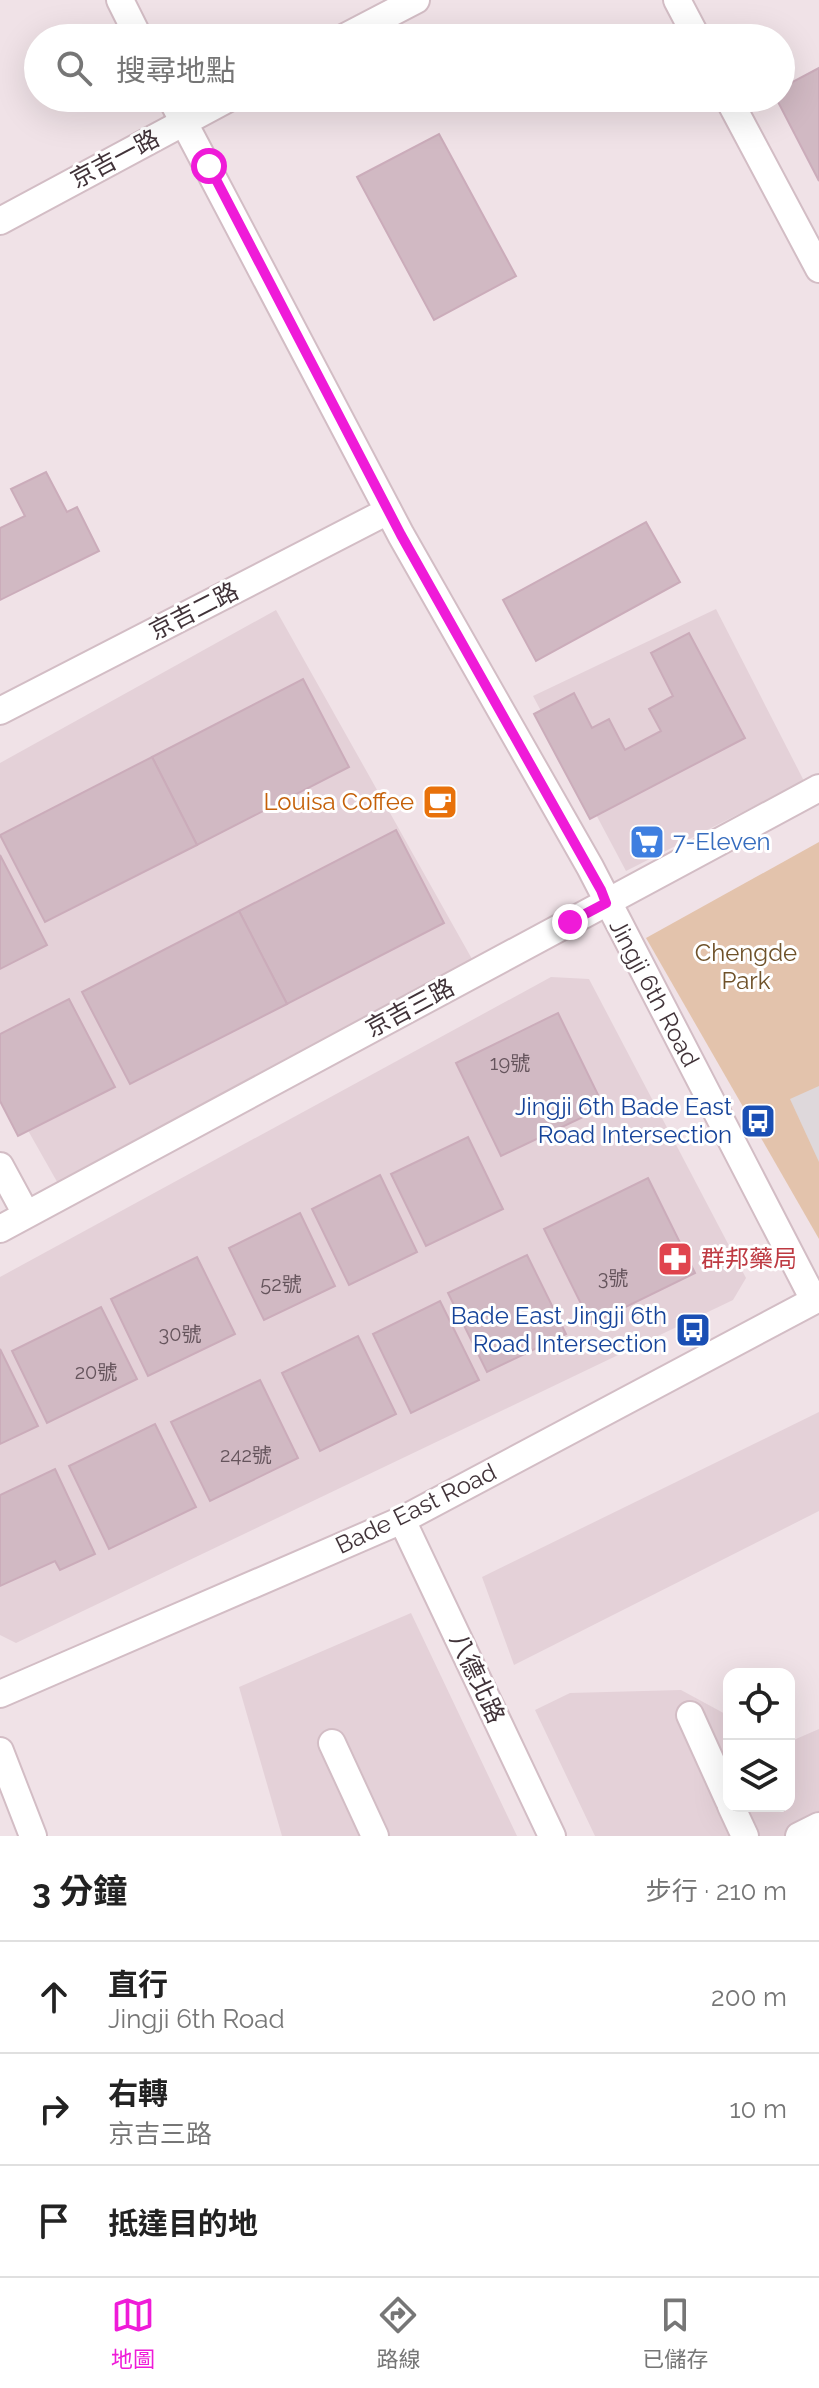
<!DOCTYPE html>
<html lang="zh-TW">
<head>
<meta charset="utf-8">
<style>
	body { margin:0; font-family:Raleway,"Noto Sans TC",sans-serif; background:#f6f6f6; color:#222 }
	.controls { position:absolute; right:24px; bottom:24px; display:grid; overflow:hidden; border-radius:16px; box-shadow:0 8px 32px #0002 }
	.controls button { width:72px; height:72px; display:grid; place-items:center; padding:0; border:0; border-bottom:2px solid #e0e0e0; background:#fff; color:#222; font:40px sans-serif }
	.stop { position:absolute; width:24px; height:24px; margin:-18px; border:6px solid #ef1bd8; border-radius:50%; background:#fff }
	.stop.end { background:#ef1bd8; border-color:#fff; box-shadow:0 2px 8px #0008 }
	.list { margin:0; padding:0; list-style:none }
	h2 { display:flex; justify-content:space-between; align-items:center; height:104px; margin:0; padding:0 32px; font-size:34px }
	h2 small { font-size:26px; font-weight:400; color:#767676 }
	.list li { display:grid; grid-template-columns:52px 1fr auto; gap:24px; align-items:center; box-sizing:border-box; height:112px; padding:0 32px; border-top:2px solid #e0e0e0 }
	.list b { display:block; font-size:30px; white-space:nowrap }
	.list p { margin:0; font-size:26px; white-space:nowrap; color:#767676 }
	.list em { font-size:26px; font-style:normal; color:#767676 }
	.icon { flex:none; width:44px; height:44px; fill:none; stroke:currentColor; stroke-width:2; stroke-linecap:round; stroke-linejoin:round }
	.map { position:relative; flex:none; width:819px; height:1836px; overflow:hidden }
	.search { position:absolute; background:#fff; box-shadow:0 8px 32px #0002; left:24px; right:24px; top:24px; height:88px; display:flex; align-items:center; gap:20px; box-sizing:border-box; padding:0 28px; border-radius:44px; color:#767676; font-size:30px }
	.sheet { height:440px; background:#fff }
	nav { display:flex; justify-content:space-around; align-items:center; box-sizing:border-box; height:112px; border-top:2px solid #e0e0e0; background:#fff; font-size:22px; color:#767676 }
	nav a { display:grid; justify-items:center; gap:4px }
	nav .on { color:#ef1bd8 }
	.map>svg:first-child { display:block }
</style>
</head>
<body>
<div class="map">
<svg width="819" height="1836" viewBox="0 0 819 1836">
	<rect width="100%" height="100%" fill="#f0e2e7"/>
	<g fill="#e4d1d8">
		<polygon points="716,609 804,781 626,871 533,696"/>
		<polygon points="276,610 472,959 60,1187 0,1081 0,763"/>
		<polygon points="551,977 589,979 746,1278 733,1300 16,1643 0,1635 0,1277"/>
		<polygon points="819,1412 819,1511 514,1665 482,1577"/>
		<polygon points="411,1613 517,1836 282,1836 239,1687"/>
		<polygon points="681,1690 729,1716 729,1806 789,1806 789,1742 819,1729 819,1836 595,1836 535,1710 570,1693"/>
	</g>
	<polygon fill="#e3c3ac" points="819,842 819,1239 646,938"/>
	<polygon fill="#ded8db" points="819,1086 819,1162 790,1099"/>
	<g fill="#d1b9c3" stroke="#cbacba" stroke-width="2">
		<polygon points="819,68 819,181 776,98 781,98 781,88"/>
		<polygon points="439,134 516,276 434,320 357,177"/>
		<polygon points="46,472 67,512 77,507 99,551 0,600 0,528 25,516 11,489"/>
		<polygon points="646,522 680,582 536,661 503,600"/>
		<polygon points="689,633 745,738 590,819 534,714 574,693 592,728 609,719 625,750 661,731 649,709 673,696 651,653"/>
		<polygon points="303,679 349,767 197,845 152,757"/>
		<polygon points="152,757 197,845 45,922 0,835"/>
		<polygon points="396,830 444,923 287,1004 239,911"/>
		<polygon points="0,855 47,945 0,969"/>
		<polygon points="239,911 287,1004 130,1084 82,992"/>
		<polygon points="69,999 115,1087 18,1136 0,1101 0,1034"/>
		<polygon points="558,1013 604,1107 501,1156 456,1063"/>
		<polygon points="468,1137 503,1209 426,1246 391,1174"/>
		<polygon points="380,1175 417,1252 349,1285 312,1209"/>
		<polygon points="648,1178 695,1273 591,1324 544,1229"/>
		<polygon points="300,1213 335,1286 264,1320 229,1248"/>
		<polygon points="527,1255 566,1334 487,1372 448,1293"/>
		<polygon points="197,1257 235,1334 148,1376 111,1299"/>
		<polygon points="440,1301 479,1380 411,1413 373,1334"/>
		<polygon points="101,1307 137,1379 47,1423 12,1351"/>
		<polygon points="358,1336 396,1414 320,1451 282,1373"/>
		<polygon points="0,1349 38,1426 0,1444"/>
		<polygon points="260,1380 298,1458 210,1501 171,1422"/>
		<polygon points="155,1424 196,1507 109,1549 69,1466"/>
		<polygon points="55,1469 95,1554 60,1570 55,1561 0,1586 0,1495"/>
	</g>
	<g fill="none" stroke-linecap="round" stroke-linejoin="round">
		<defs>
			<g id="minor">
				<polyline points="120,0 139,38"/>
				<polyline points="677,0 697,38"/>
				<polyline points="343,38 416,0"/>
				<polyline points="171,98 401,535 590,867 814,1300"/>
				<polyline points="728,98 819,269"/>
				<polyline points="0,221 229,98"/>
				<polyline points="0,711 388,511"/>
				<polyline points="0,1166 26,1214"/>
				<polyline points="0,1229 819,788"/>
				<polyline points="402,1520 552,1836"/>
				<polyline points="0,1694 402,1520 819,1298"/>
				<polyline points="690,1715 729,1801"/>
				<polyline points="332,1743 375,1836"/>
				<polyline points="0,1751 33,1836"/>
				<polyline points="731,1806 745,1836"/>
				<polyline points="799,1836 819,1826"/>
			</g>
		</defs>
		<use href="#minor" stroke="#d3bdc5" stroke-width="30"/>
		<use href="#minor" stroke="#fff" stroke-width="26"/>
	</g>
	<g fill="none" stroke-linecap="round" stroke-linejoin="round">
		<polyline stroke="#ef1bd8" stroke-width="10" points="209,166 401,535 601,890 606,903 570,922"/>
	</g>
	<defs>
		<symbol id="cafe-square" viewBox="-11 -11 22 22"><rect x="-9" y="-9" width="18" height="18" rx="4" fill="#e8710a" stroke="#fff"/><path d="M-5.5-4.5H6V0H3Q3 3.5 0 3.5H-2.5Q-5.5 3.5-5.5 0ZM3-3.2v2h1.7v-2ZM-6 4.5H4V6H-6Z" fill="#fff"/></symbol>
		<symbol id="supermarket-square" viewBox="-11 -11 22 22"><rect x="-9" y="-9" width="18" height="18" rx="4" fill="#3f7fe0" stroke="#fff"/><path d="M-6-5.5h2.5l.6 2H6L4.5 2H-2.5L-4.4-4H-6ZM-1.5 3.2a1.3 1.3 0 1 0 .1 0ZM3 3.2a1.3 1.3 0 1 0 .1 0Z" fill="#fff"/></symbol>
		<symbol id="bus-square" viewBox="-11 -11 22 22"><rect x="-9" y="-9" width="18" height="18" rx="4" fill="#1a4fb4" stroke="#fff"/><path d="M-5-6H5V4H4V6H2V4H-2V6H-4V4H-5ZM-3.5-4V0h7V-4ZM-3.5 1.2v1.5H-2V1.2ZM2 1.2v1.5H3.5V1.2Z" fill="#fff"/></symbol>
		<symbol id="pharmacy-square" viewBox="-11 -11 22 22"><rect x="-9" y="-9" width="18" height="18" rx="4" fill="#e0444e" stroke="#fff"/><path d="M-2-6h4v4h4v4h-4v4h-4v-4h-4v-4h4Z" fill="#fff"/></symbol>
	</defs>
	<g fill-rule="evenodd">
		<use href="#cafe-square" x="420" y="782" width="40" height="40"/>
		<use href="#supermarket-square" x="627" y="822" width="40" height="40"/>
		<use href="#bus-square" x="738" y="1101" width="40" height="40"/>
		<use href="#pharmacy-square" x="655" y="1239" width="40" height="40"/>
		<use href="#bus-square" x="673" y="1310" width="40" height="40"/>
	</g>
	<g text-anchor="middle" stroke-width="6" stroke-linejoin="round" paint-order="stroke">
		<g font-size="20" fill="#65545c">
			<text x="510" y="1070">19號</text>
			<text x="613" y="1285">3號</text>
			<text x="281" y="1291">52號</text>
			<text x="180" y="1341">30號</text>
			<text x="96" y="1379">20號</text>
			<text x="246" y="1462">242號</text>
		</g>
		<g font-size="24" fill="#413339" stroke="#fff">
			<text transform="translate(115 159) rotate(-28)" y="8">京吉一路</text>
			<text transform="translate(194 611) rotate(-27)" y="8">京吉二路</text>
			<text transform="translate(654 993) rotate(62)" y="8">Jingji 6th Road</text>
			<text transform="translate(410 1008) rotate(-28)" y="8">京吉三路</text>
			<text transform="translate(416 1509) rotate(-26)" y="8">Bade East Road</text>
			<text transform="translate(477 1678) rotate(65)" y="8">八德北路</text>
		</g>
		<g font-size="24" fill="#c56008" stroke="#fff" text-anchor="end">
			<text x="414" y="810">Louisa Coffee</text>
		</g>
		<g font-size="24" fill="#366cbe" stroke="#fff" text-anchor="start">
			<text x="673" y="850">7-Eleven</text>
		</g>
		<g font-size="24" fill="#6f522a" stroke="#fff">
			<text x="746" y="961">Chengde<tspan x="746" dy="28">Park</tspan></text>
		</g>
		<g font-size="24" fill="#164399" stroke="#fff" text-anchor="end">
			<text x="732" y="1115">Jingji 6th Bade East<tspan x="732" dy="28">Road Intersection</tspan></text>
			<text x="667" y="1324">Bade East Jingji 6th<tspan x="667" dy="28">Road Intersection</tspan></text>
		</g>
		<g font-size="24" fill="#be3a42" stroke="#fff" text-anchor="start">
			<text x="701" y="1267">群邦藥局</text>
		</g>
	</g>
</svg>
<div class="controls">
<button><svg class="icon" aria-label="locate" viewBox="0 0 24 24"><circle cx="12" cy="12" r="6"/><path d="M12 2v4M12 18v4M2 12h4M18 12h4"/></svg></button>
<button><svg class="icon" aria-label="layers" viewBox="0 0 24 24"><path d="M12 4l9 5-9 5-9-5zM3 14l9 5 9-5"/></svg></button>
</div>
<div class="stop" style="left:209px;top:166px"></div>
<div class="stop end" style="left:570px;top:922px"></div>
<div class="search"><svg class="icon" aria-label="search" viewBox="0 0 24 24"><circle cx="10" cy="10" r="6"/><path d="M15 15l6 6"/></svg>搜尋地點</div>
</div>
<section class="sheet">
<h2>3 分鐘<small>步行 · 210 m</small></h2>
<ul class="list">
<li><svg class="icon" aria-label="ahead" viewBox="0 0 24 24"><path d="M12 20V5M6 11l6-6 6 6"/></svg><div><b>直行</b><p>Jingji 6th Road</p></div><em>200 m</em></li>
<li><svg class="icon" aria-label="right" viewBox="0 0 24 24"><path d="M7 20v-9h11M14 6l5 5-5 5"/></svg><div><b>右轉</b><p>京吉三路</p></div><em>10 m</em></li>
<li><svg class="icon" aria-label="arrive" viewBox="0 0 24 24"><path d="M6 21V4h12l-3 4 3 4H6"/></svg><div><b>抵達目的地</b></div></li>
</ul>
</section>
<nav>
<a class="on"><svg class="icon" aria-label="map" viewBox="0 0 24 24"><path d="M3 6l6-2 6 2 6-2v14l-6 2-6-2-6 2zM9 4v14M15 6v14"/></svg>地圖</a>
<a><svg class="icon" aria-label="directions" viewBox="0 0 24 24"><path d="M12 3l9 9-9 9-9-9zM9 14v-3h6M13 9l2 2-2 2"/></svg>路線</a>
<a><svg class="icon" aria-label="saved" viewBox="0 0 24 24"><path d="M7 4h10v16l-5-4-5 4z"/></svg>已儲存</a>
</nav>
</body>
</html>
